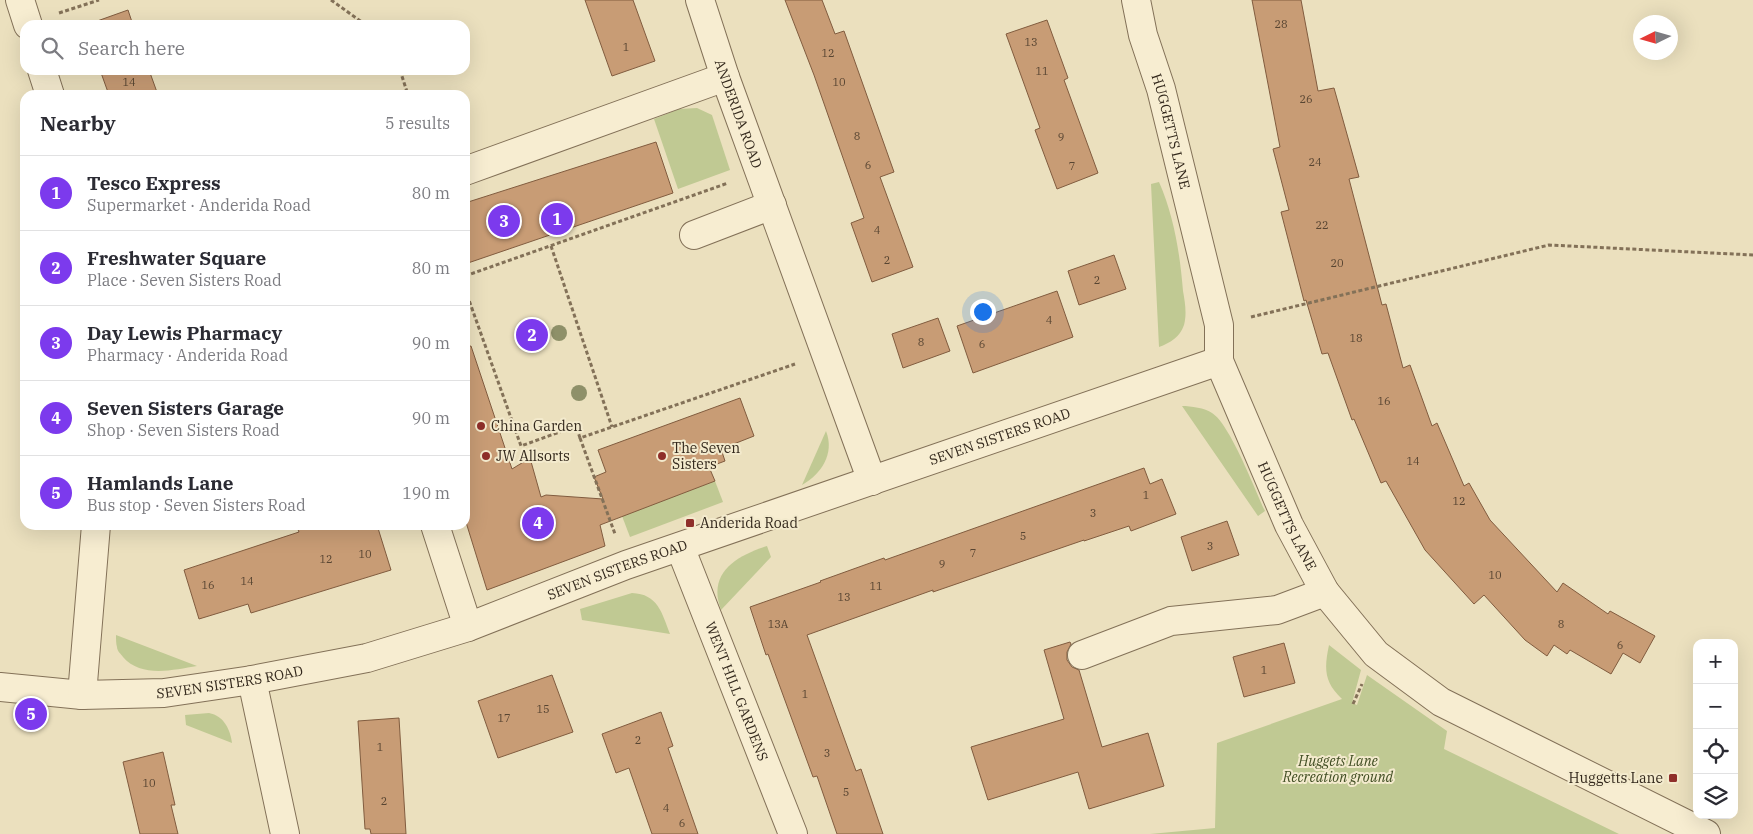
<!DOCTYPE html>
<html lang="en">
<head>
<meta charset="utf-8">
<style>
	body { margin:0; font-family:"IBM Plex Serif",serif; background:#f7f7f7; color:#2b2b33 }
	.controls { position:absolute; right:15px; bottom:15px; display:grid; overflow:hidden; border-radius:10px; box-shadow:0 5px 20px #0002 }
	.controls button { width:45px; height:45px; display:grid; place-items:center; padding:0; border:0; border-bottom:1px solid #e1e1e2; background:#fff; color:#2b2b33; font:25px sans-serif }
	.compass { position:absolute; left:1633px; top:15px; width:45px; height:45px; border-radius:50%; background:#fff; box-shadow:0 5px 20px #0002; rotate:265deg }
	.you { position:absolute; left:982px; top:311px; width:18px; height:18px; margin:-12px; border:4px solid #fff; border-radius:50%; background:#1a73e8; box-shadow:0 0 0 8px #1a73e833 }
	.badge { display:grid; place-items:center; width:32px; height:32px; border-radius:50%; background:#7c3aed; color:#fff; font-size:16px; font-weight:700 }
	.pin { position:absolute; translate:-50% -50%; border:2px solid #fff; box-shadow:0 1px 5px #0006 }
	.list { margin:0; padding:0; list-style:none }
	h2 { display:flex; justify-content:space-between; align-items:center; height:65px; margin:0; padding:0 20px; font-size:21px }
	h2 small { font-size:16px; font-weight:400; color:#7c7c81 }
	.list li { display:grid; grid-template-columns:32px 1fr auto; gap:15px; align-items:center; box-sizing:border-box; height:75px; padding:0 20px; border-top:1px solid #e1e1e2 }
	.list b { display:block; font-size:19px; white-space:nowrap }
	.list p { margin:0; font-size:16px; white-space:nowrap; color:#7c7c81 }
	.list em { font-size:16px; font-style:normal; color:#7c7c81 }
	.icon { flex:none; width:28px; height:28px; fill:none; stroke:currentColor; stroke-width:2; stroke-linecap:round; stroke-linejoin:round }
	.map { position:relative; flex:none; width:1753px; height:834px; overflow:hidden }
	.search { position:absolute; background:#fff; box-shadow:0 5px 20px #0002; left:20px; top:20px; width:450px; height:55px; display:flex; align-items:center; gap:12px; box-sizing:border-box; padding:0 18px; border-radius:15px; color:#7c7c81; font-size:19px }
	.panel { position:absolute; background:#fff; box-shadow:0 5px 20px #0002; left:20px; top:90px; width:450px; height:440px; border-radius:15px }
	.map>svg:first-child { display:block }
</style>
</head>
<body>
<div class="map">
<svg width="1753" height="834" viewBox="0 0 1753 834">
	<rect width="100%" height="100%" fill="#ebe0be"/>
	<g fill="#c0c993">
		<polygon points="697,108 712,115 730,170 678,189 654,119 679,109"/>
		<path d="M1159,182C1174,216 1180,254 1183,291C1185,302 1187,314 1184,325C1180,337 1170,343 1159,347L1151,184Z"/>
		<path d="M1182,406C1191,406 1205,408 1212,413C1230,424 1255,490 1265,511L1258,516Z"/>
		<path d="M826,431C835,454 821,474 802,485Z"/>
		<polygon points="715,481 723,502 630,537 622,516"/>
		<path d="M767,546L771,557L721,610C707,573 736,556 767,546Z"/>
		<path d="M632,593C658,594 662,613 670,634L582,620L580,609Z"/>
		<path d="M116,635L197,666C173,670 141,678 123,657C121,654 117,651 117,647C116,644 116,639 116,635Z"/>
		<path d="M1329,645L1361,670L1352,703L1357,705L1367,675L1447,731L1444,749L1619,834H1150L1215,828L1217,743L1342,699C1324,682 1324,669 1329,645Z"/>
		<path d="M209,713C224,716 230,729 232,743L186,725L185,715Z"/>
	</g>
	<g fill="#c89c75" stroke="#815c3f">
		<polygon points="585,0 633,0 655,61 612,76"/>
		<polygon points="785,0 822,0 835,34 844,31 894,172 880,177 913,267 872,282 851,223 864,218 814,75"/>
		<polygon points="1252,0 1301,0 1318,91 1334,88 1359,177 1349,179 1382,305 1386,304 1403,368 1410,365 1432,426 1437,423 1464,486 1469,483 1490,520 1557,592 1563,583 1608,614 1610,611 1655,636 1640,663 1623,653 1611,674 1570,650 1567,654 1554,645 1547,656 1525,640 1484,595 1474,604 1425,550 1386,481 1381,483 1354,419 1352,420 1328,353 1322,354 1306,300 1304,301 1281,212 1289,210 1273,149 1280,147"/>
		<polygon points="128,10 133,25 86,25"/>
		<polygon points="1047,20 1068,78 1064,80 1098,173 1057,189 1035,130 1040,128 1006,34"/>
		<polygon points="100,70 149,70 158,95 109,95"/>
		<polygon points="656,142 673,193 465,264 465,203"/>
		<polygon points="1114,255 1126,289 1079,305 1068,271"/>
		<polygon points="1057,291 1073,337 973,373 957,326"/>
		<polygon points="938,318 950,351 903,368 892,334"/>
		<polygon points="471,346 512,469 530,458 541,497 546,495 603,499 594,477 606,472 598,450 740,398 754,436 721,449 725,461 709,467 715,481 600,525 605,546 487,590 465,519 465,347"/>
		<polygon points="1144,468 1150,484 1162,479 1176,514 1131,531 1129,526 1084,541 1084,540 933,592 933,590 807,635 856,771 861,769 883,834 837,834 817,776 813,777 768,654 766,655 750,607 821,582 820,581 884,558 885,560"/>
		<polygon points="1227,521 1239,555 1192,571 1181,537"/>
		<polygon points="296,525 377,525 391,570 251,613 248,604 199,619 184,570 299,532"/>
		<polygon points="1070,642 1071,644 1067,652 1067,660 1072,667 1079,670 1102,747 1148,733 1164,786 1089,809 1078,772 988,800 971,747 1064,719 1044,650"/>
		<polygon points="1284,643 1295,683 1244,697 1233,657"/>
		<polygon points="552,675 573,732 498,758 478,701"/>
		<polygon points="661,712 673,746 668,748 698,834 652,834 629,768 616,773 602,734"/>
		<polygon points="399,718 406,834 371,834 370,829 365,829 358,721"/>
		<polygon points="163,752 175,805 171,805 178,834 140,834 123,762"/>
	</g>
	<g fill="none" stroke-linecap="round" stroke-linejoin="round">
		<defs>
			<g id="minor">
				<polyline points="20,0 28,25"/>
				<path id="s1" d="M700,0L725,77L872,481"/>
				<path id="s2" d="M1136,0L1143,35L1161,89L1219,325V361L1289,525L1325,592L1376,654L1441,702L1706,834"/>
				<polyline points="42,70 50,95"/>
				<polyline points="465,171 725,77"/>
				<polyline points="694,235 772,205"/>
				<polyline points="435,525 468,627"/>
				<path id="s3" d="M680,547L793,834"/>
				<polyline points="1082,655 1171,621 1277,610 1325,592"/>
				<polyline points="252,680 285,834"/>
				<path id="s4" d="M0,687L82,695L164,693L252,680L367,658L468,627L626,565L1219,361"/>
				<polyline points="82,695 96,525"/>
			</g>
		</defs>
		<use href="#minor" stroke="#837158" stroke-width="30"/>
		<g stroke="#837158" stroke-width="3" stroke-dasharray="4 2.5" stroke-linecap="butt">
			<polyline points="331,0 366,25"/>
			<polyline points="59,13 99,0"/>
			<polyline points="400,70 408,95"/>
			<polyline points="551,246 612,427"/>
			<polyline points="465,276 728,183"/>
			<polyline points="465,289 521,446 576,426 580,438 795,364"/>
			<polyline points="1251,317 1549,245 1753,255"/>
			<polyline points="580,438 615,534"/>
			<polyline points="1353,704 1362,684"/>
		</g>
		<use href="#minor" stroke="#f7edd1" stroke-width="28"/>
	</g>
	<g fill="#8e9069">
		<circle cx="559" cy="333" r="8"/>
		<circle cx="579" cy="393" r="8"/>
	</g>
	<g fill="#8f2f2a" stroke="#f3eacd" stroke-width="2">
		<circle cx="481" cy="426" r="5"/>
		<circle cx="486" cy="456" r="5"/>
		<circle cx="662" cy="456" r="5"/>
		<rect x="685" y="518" width="10" height="10" rx="2.5"/>
		<rect x="1668" y="773" width="10" height="10" rx="2.5"/>
	</g>
	<g text-anchor="middle" stroke-width="4" stroke-linejoin="round" paint-order="stroke">
		<g font-size="11" fill="#584532">
			<text x="1281" y="28">28</text>
			<text x="1031" y="46">13</text>
			<text x="626" y="51">1</text>
			<text x="828" y="57">12</text>
			<text x="1042" y="75">11</text>
			<text x="129" y="86">14</text>
			<text x="839" y="86">10</text>
			<text x="1306" y="103">26</text>
			<text x="857" y="140">8</text>
			<text x="1061" y="141">9</text>
			<text x="1315" y="166">24</text>
			<text x="868" y="169">6</text>
			<text x="1072" y="170">7</text>
			<text x="1322" y="229">22</text>
			<text x="877" y="234">4</text>
			<text x="887" y="264">2</text>
			<text x="1337" y="267">20</text>
			<text x="1097" y="284">2</text>
			<text x="1049" y="324">4</text>
			<text x="1356" y="342">18</text>
			<text x="921" y="346">8</text>
			<text x="982" y="348">6</text>
			<text x="1384" y="405">16</text>
			<text x="1413" y="465">14</text>
			<text x="1146" y="499">1</text>
			<text x="1459" y="505">12</text>
			<text x="1093" y="517">3</text>
			<text x="1023" y="540">5</text>
			<text x="1210" y="550">3</text>
			<text x="973" y="557">7</text>
			<text x="365" y="558">10</text>
			<text x="326" y="563">12</text>
			<text x="942" y="568">9</text>
			<text x="1495" y="579">10</text>
			<text x="247" y="585">14</text>
			<text x="208" y="589">16</text>
			<text x="876" y="590">11</text>
			<text x="844" y="601">13</text>
			<text x="778" y="628">13A</text>
			<text x="1561" y="628">8</text>
			<text x="1620" y="649">6</text>
			<text x="1264" y="674">1</text>
			<text x="805" y="698">1</text>
			<text x="543" y="713">15</text>
			<text x="504" y="722">17</text>
			<text x="638" y="744">2</text>
			<text x="380" y="751">1</text>
			<text x="827" y="757">3</text>
			<text x="149" y="787">10</text>
			<text x="846" y="796">5</text>
			<text x="384" y="805">2</text>
			<text x="666" y="812">4</text>
			<text x="682" y="827">6</text>
		</g>
		<g font-size="14" fill="#33281c" stroke="#f3eacd">
			<text dy="5" stroke="none"><textPath href="#s1" startOffset="120">ANDERIDA ROAD</textPath></text>
			<text dy="5" stroke="none"><textPath href="#s2" startOffset="136">HUGGETTS LANE</textPath></text>
			<text dy="5" stroke="none"><textPath href="#s4" startOffset="1041">SEVEN SISTERS ROAD</textPath></text>
			<text dy="5" stroke="none"><textPath href="#s2" startOffset="541">HUGGETTS LANE</textPath></text>
			<text dy="5" stroke="none"><textPath href="#s4" startOffset="636">SEVEN SISTERS ROAD</textPath></text>
			<text dy="5" stroke="none"><textPath href="#s4" startOffset="231">SEVEN SISTERS ROAD</textPath></text>
			<text dy="5" stroke="none"><textPath href="#s3" startOffset="155">WENT HILL GARDENS</textPath></text>
		</g>
		<g font-size="14" fill="#33281c" stroke="#f3eacd" text-anchor="start">
			<text x="491" y="431">China Garden</text>
			<text x="672" y="453">The Seven<tspan x="672" dy="16">Sisters</tspan></text>
			<text x="496" y="461">JW Allsorts</text>
			<text x="700" y="528">Anderida Road</text>
			<text x="1663" y="783" text-anchor="end">Huggetts Lane</text>
		</g>
		<g font-size="14" font-style="italic" fill="#414e23" stroke="#f3eacd">
			<text x="1338" y="766">Huggets Lane<tspan x="1338" dy="16">Recreation ground</tspan></text>
		</g>
	</g>
</svg>
<div class="controls">
<button>+</button>
<button>−</button>
<button><svg class="icon" aria-label="locate" viewBox="0 0 24 24"><circle cx="12" cy="12" r="6"/><path d="M12 2v4M12 18v4M2 12h4M18 12h4"/></svg></button>
<button><svg class="icon" aria-label="layers" viewBox="0 0 24 24"><path d="M12 4l9 5-9 5-9-5zM3 14l9 5 9-5"/></svg></button>
</div>
<svg class="compass" viewBox="-18 -18 36 36"><path d="M0-13l5 13h-10z" fill="#e53935"/><path d="M0 13l5-13h-10z" fill="#7c7c81"/></svg>
<div class="you"></div>
<div class="pin badge" style="left:557px;top:219px">1</div>
<div class="pin badge" style="left:532px;top:335px">2</div>
<div class="pin badge" style="left:504px;top:221px">3</div>
<div class="pin badge" style="left:538px;top:523px">4</div>
<div class="pin badge" style="left:31px;top:714px">5</div>
<div class="search"><svg class="icon" aria-label="search" viewBox="0 0 24 24"><circle cx="10" cy="10" r="6"/><path d="M15 15l6 6"/></svg>Search here</div>
<section class="panel">
<h2>Nearby<small>5 results</small></h2>
<ul class="list">
<li><span class="badge">1</span><div><b>Tesco Express</b><p>Supermarket · Anderida Road</p></div><em>80 m</em></li>
<li><span class="badge">2</span><div><b>Freshwater Square</b><p>Place · Seven Sisters Road</p></div><em>80 m</em></li>
<li><span class="badge">3</span><div><b>Day Lewis Pharmacy</b><p>Pharmacy · Anderida Road</p></div><em>90 m</em></li>
<li><span class="badge">4</span><div><b>Seven Sisters Garage</b><p>Shop · Seven Sisters Road</p></div><em>90 m</em></li>
<li><span class="badge">5</span><div><b>Hamlands Lane</b><p>Bus stop · Seven Sisters Road</p></div><em>190 m</em></li>
</ul>
</section>
</div>
</body>
</html>
